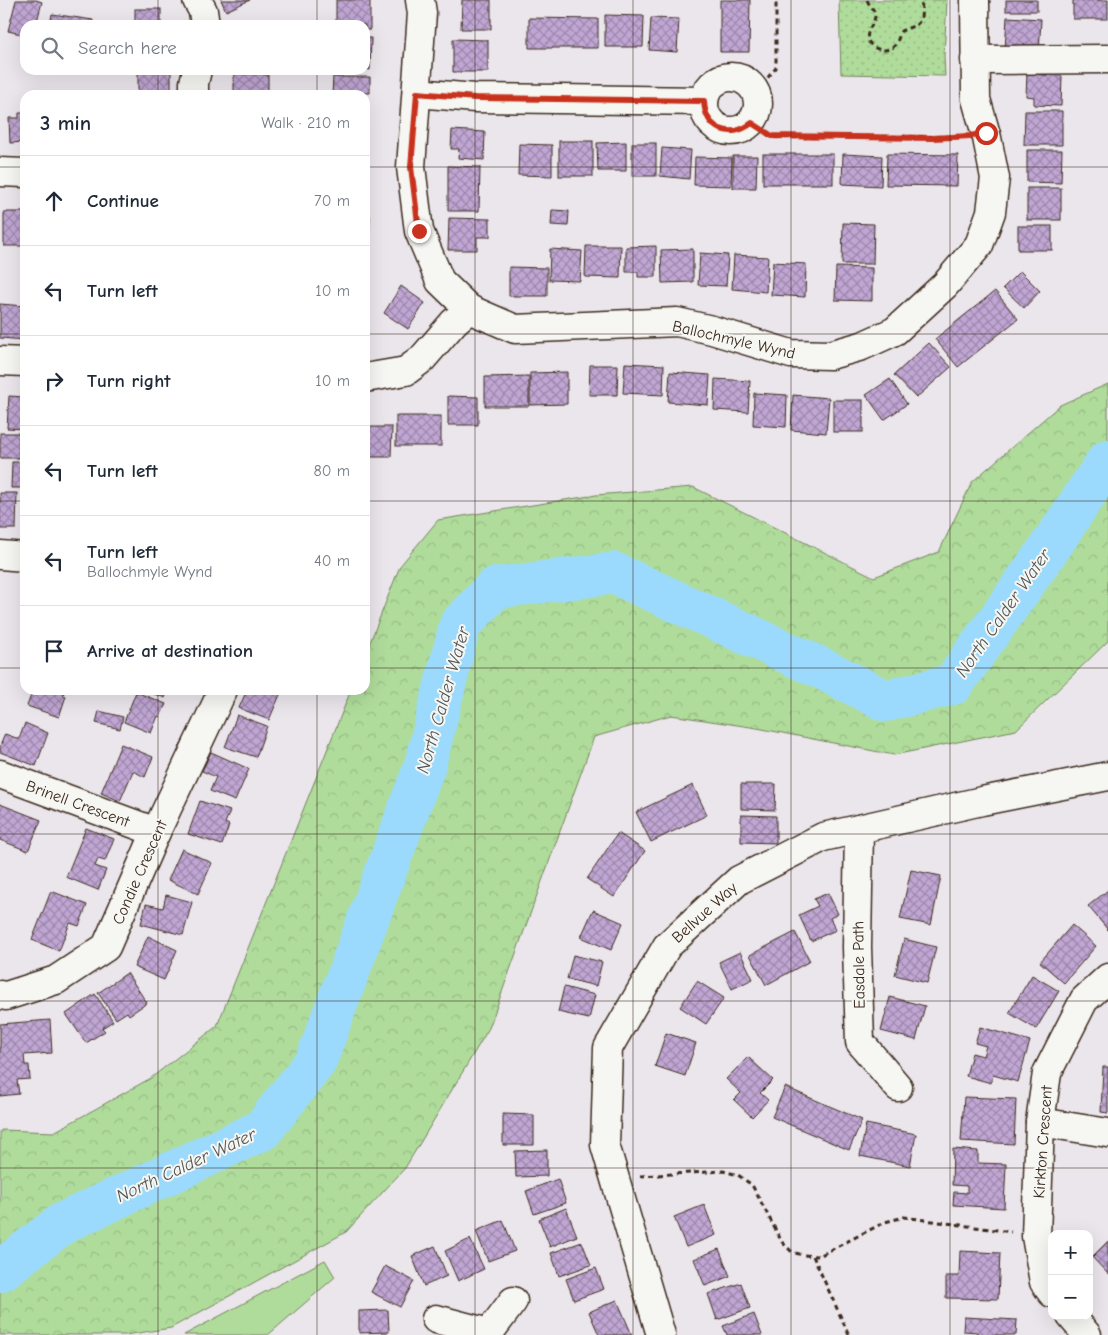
<!DOCTYPE html>
<html lang="en">
<head>
<meta charset="utf-8">
<style>
	body { margin:0; font-family:"Comic Neue",sans-serif; background:#f6f6f7; color:#1f2937 }
	.controls { position:absolute; right:15px; bottom:15px; display:grid; overflow:hidden; border-radius:10px; box-shadow:0 5px 20px #0002 }
	.controls button { width:45px; height:45px; display:grid; place-items:center; padding:0; border:0; border-bottom:1px solid #e0e1e3; background:#fff; color:#1f2937; font:25px sans-serif }
	.stop { position:absolute; width:15px; height:15px; margin:-11px; border:4px solid #c8321e; border-radius:50%; background:#fff }
	.stop.end { background:#c8321e; border-color:#fff; box-shadow:0 1px 5px #0008 }
	.list { margin:0; padding:0; list-style:none }
	h2 { display:flex; justify-content:space-between; align-items:center; height:65px; margin:0; padding:0 20px; font-size:21px }
	h2 small { font-size:16px; font-weight:400; color:#747a83 }
	.list li { display:grid; grid-template-columns:32px 1fr auto; gap:15px; align-items:center; box-sizing:border-box; height:90px; padding:0 20px; border-top:1px solid #e0e1e3 }
	.list b { display:block; font-size:19px; white-space:nowrap }
	.list p { margin:0; font-size:16px; white-space:nowrap; color:#747a83 }
	.list em { font-size:16px; font-style:normal; color:#747a83 }
	.icon { flex:none; width:28px; height:28px; fill:none; stroke:currentColor; stroke-width:2; stroke-linecap:round; stroke-linejoin:round }
	.map { position:relative; flex:none; width:1108px; height:1335px; overflow:hidden }
	.search { position:absolute; background:#fff; box-shadow:0 5px 20px #0002; left:20px; top:20px; width:350px; height:55px; display:flex; align-items:center; gap:12px; box-sizing:border-box; padding:0 18px; border-radius:15px; color:#747a83; font-size:19px }
	.panel { position:absolute; background:#fff; box-shadow:0 5px 20px #0002; left:20px; top:90px; width:350px; height:605px; border-radius:15px }
	.map>svg:first-child { display:block }
</style>
</head>
<body>
<div class="map">
<svg width="1108" height="1335" viewBox="0 0 1108 1335">
	<defs>
		<pattern id="forest-crowns" width="20" height="18" patternUnits="userSpaceOnUse" patternTransform="scale(1.25)"><rect width="20" height="18" fill="#afdc9b"/><path d="M2 6a3 3 0 1 1 6 0M12 15a3 3 0 1 1 6 0" fill="none" stroke="#97bd85"/></pattern>
		<pattern id="park-dots" width="8" height="8" patternUnits="userSpaceOnUse" patternTransform="scale(1.25)"><rect width="8" height="8" fill="#afdc9b"/><path d="M2 2h.1M6 6h.1" fill="none" stroke="#97bd85" stroke-width="1.8" stroke-linecap="round"/></pattern>
		<pattern id="building-cross-hatch" width="8" height="8" patternUnits="userSpaceOnUse" patternTransform="scale(1.25)"><rect width="8" height="8" fill="#c0a6d4"/><path d="M0 0l8 8M0 8l8-8" fill="none" stroke="#9d87ab"/></pattern>
	</defs>
	<rect width="100%" height="100%" fill="#ebe6ec"/>
	<filter id="ink" filterUnits="userSpaceOnUse"><feTurbulence type="fractalNoise" baseFrequency=".02" numOctaves="2"/><feDisplacementMap in="SourceGraphic" scale="10" xChannelSelector="R" yChannelSelector="G"/><feConvolveMatrix kernelMatrix="1 2 1 2 8 2 1 2 1" color-interpolation-filters="sRGB"/></filter>
	<g filter="url(#ink)">
		<polygon fill="#afdc9b" stroke="#75835c" points="325,1260 335,1277 268,1335 184,1335"/>
		<polygon fill="url(#forest-crowns)" stroke="#75835c" points="1108,384 1108,641 1016,730 894,755 757,728 671,715 594,737 489,1028 405,1168 346,1232 171,1328 125,1335 0,1335 0,1131 2,1130 54,1132 151,1078 217,1026 351,690 365,690 365,655 400,566 438,520 596,495 693,487 874,577 939,552 972,482 1060,405"/>
		<polygon fill="url(#park-dots)" stroke="#75835c" points="839,0 947,0 944,56 945,76 841,74"/>
		<g fill="none" stroke-linecap="round" stroke-linejoin="round">
			<polyline stroke="#9bdafc" stroke-width="42" points="0,1271 63,1223 262,1130 316,1061 425,765 460,625 495,588 614,573 825,670 886,701 953,684 1048,550 1108,460"/>
		</g>
		<g fill="url(#building-cross-hatch)" stroke="#3b2a1e">
			<polygon points="16,0 36,0 42,2 36,25 25,25 25,35 8,31"/>
			<polygon points="221,0 250,0 226,11"/>
			<polygon points="336,0 370,0 370,30 365,30 365,25 336,25"/>
			<polygon points="462,0 491,0 491,29 461,29"/>
			<polygon points="720,0 750,0 749,52 720,52"/>
			<rect x="1006" y="0" width="31" height="11"/>
			<rect x="1073" y="0" width="35" height="19"/>
			<rect x="135" y="9" width="26" height="16"/>
			<polygon points="52,14 93,20 92,25 50,25"/>
			<polygon points="605,15 644,16 643,47 605,47"/>
			<polygon points="1007,17 1041,19 1039,53 1005,50"/>
			<polygon points="529,18 598,19 598,48 529,48"/>
			<polygon points="651,18 679,19 677,52 649,50"/>
			<polygon points="365,38 371,38 370,70 365,69"/>
			<polygon points="453,39 488,40 488,72 453,72"/>
			<rect x="138" y="70" width="33" height="25"/>
			<rect x="234" y="74" width="34" height="21"/>
			<polygon points="1027,74 1062,76 1061,106 1034,105 1034,97 1026,96"/>
			<polygon points="333,77 370,77 370,93 360,93 360,95 332,95"/>
			<polygon points="1025,111 1062,111 1062,145 1024,145"/>
			<polygon points="19,113 25,113 25,142 10,143 9,118 19,118"/>
			<polygon points="452,130 485,132 484,160 458,158 459,149 451,149"/>
			<rect x="559" y="141" width="34" height="35"/>
			<polygon points="626,142 626,171 598,171 597,143"/>
			<rect x="632" y="143" width="24" height="33"/>
			<polygon points="519,144 552,145 552,176 518,175"/>
			<polygon points="662,148 691,150 689,179 660,176"/>
			<polygon points="1027,150 1062,150 1061,183 1027,182"/>
			<rect x="763" y="154" width="70" height="30"/>
			<polygon points="843,154 882,156 881,186 842,184"/>
			<polygon points="887,154 958,155 957,186 886,185"/>
			<polygon points="733,156 757,156 756,188 733,188"/>
			<polygon points="695,157 732,158 731,186 694,185"/>
			<polygon points="448,166 480,167 479,211 448,211"/>
			<rect x="1027" y="188" width="34" height="32"/>
			<polygon points="552,210 569,211 568,226 551,225"/>
			<rect x="4" y="212" width="21" height="34"/>
			<polygon points="365,216 370,216 369,251 365,251"/>
			<polygon points="449,218 490,219 490,237 477,237 477,250 448,250"/>
			<polygon points="843,223 874,224 873,264 842,264"/>
			<rect x="1018" y="226" width="34" height="24"/>
			<polygon points="586,246 621,246 620,278 585,277"/>
			<polygon points="656,246 656,277 638,277 638,272 626,272 626,247"/>
			<polygon points="550,249 582,251 580,281 549,280"/>
			<polygon points="693,249 693,282 662,283 661,250"/>
			<polygon points="700,253 728,255 726,286 698,285"/>
			<polygon points="734,255 768,257 766,292 732,289"/>
			<polygon points="773,262 806,264 805,297 771,295"/>
			<polygon points="509,267 547,268 547,296 509,296"/>
			<polygon points="836,267 872,268 872,301 835,300"/>
			<polygon points="1020,271 1040,291 1024,308 1003,288"/>
			<polygon points="401,286 425,303 408,329 384,313"/>
			<polygon points="995,291 1018,319 958,367 935,339"/>
			<polygon points="0,304 25,306 25,340 0,338"/>
			<polygon points="929,343 951,367 916,398 894,375"/>
			<polygon points="625,363 664,365 663,395 623,393"/>
			<polygon points="590,365 618,365 617,395 589,395"/>
			<polygon points="567,372 567,404 530,405 530,373"/>
			<polygon points="670,372 710,375 708,405 668,402"/>
			<polygon points="529,376 529,406 485,406 485,377"/>
			<polygon points="715,379 750,381 748,412 714,410"/>
			<polygon points="890,379 907,404 884,420 866,395"/>
			<polygon points="754,393 787,395 786,427 753,425"/>
			<polygon points="793,395 829,398 826,433 791,430"/>
			<polygon points="9,396 25,397 25,429 7,428"/>
			<polygon points="448,396 478,397 478,425 448,425"/>
			<rect x="833" y="400" width="30" height="32"/>
			<rect x="396" y="416" width="45" height="30"/>
			<polygon points="365,427 392,427 391,457 365,457"/>
			<rect x="0" y="433" width="19" height="25"/>
			<polygon points="12,462 25,462 25,488 11,488"/>
			<polygon points="0,493 17,493 16,529 0,529"/>
			<polygon points="33,690 65,690 63,695 66,696 59,717 27,706"/>
			<polygon points="143,690 168,690 165,698"/>
			<polygon points="247,690 282,690 269,720 239,708"/>
			<polygon points="136,692 166,704 160,717 158,716 151,733 124,722"/>
			<polygon points="99,711 123,717 120,729 96,723"/>
			<polygon points="237,715 267,726 256,757 225,747"/>
			<polygon points="25,723 48,733 36,766 0,752 0,746 5,734 19,739"/>
			<polygon points="121,744 153,757 145,777 133,771 120,801 101,793"/>
			<polygon points="211,752 249,769 235,801 210,791 216,777 202,771"/>
			<polygon points="741,784 776,784 775,810 741,809"/>
			<polygon points="693,785 707,815 651,842 636,812"/>
			<polygon points="200,801 230,811 225,823 229,825 222,845 188,834"/>
			<polygon points="0,804 41,820 28,851 0,840"/>
			<polygon points="741,815 776,816 776,843 741,842"/>
			<polygon points="86,828 114,839 105,861 98,859 95,866 106,870 98,890 66,877"/>
			<polygon points="618,833 645,851 614,897 587,879"/>
			<polygon points="182,849 212,863 198,894 168,880"/>
			<polygon points="911,870 941,876 931,925 900,919"/>
			<polygon points="1108,890 1108,930 1088,906"/>
			<polygon points="51,891 87,905 79,926 70,923 59,951 32,940"/>
			<polygon points="828,893 838,914 830,918 836,930 811,941 799,915 818,906 814,899"/>
			<polygon points="166,895 192,902 183,935 141,924 146,904 163,908"/>
			<polygon points="593,910 623,923 611,950 581,937"/>
			<polygon points="1072,925 1096,946 1064,983 1040,962"/>
			<polygon points="795,932 810,961 766,985 750,955"/>
			<polygon points="148,936 177,950 164,980 134,967"/>
			<polygon points="904,939 936,947 927,983 895,975"/>
			<polygon points="740,952 753,979 732,989 719,962"/>
			<polygon points="573,955 602,962 596,986 567,979"/>
			<polygon points="127,973 147,1003 129,1015 127,1012 116,1019 98,993"/>
			<polygon points="1032,975 1059,991 1036,1029 1009,1013"/>
			<polygon points="697,981 724,998 706,1024 680,1007"/>
			<polygon points="564,987 595,995 589,1019 558,1012"/>
			<polygon points="95,994 113,1021 102,1028 105,1031 86,1043 66,1014"/>
			<polygon points="890,997 925,1006 916,1040 881,1031"/>
			<polygon points="50,1020 52,1053 24,1055 25,1065 29,1065 30,1079 17,1080 19,1094 0,1096 0,1024"/>
			<polygon points="980,1027 1030,1041 1018,1082 993,1075 991,1083 966,1076 972,1053 983,1056 986,1046 975,1043"/>
			<polygon points="666,1033 696,1043 685,1076 655,1066"/>
			<polygon points="748,1057 773,1080 760,1093 768,1100 752,1117 734,1100 741,1093 726,1079"/>
			<polygon points="1103,1067 1108,1067 1108,1113 1101,1112"/>
			<polygon points="785,1087 862,1120 849,1150 772,1117"/>
			<polygon points="964,1097 1016,1099 1014,1144 961,1141"/>
			<polygon points="503,1114 534,1115 534,1145 503,1145"/>
			<polygon points="866,1124 916,1134 910,1166 860,1156"/>
			<polygon points="953,1149 978,1151 978,1163 1006,1164 1004,1208 953,1205 954,1192 967,1193 967,1186 952,1185"/>
			<polygon points="547,1150 547,1176 516,1177 515,1151"/>
			<polygon points="558,1179 566,1203 534,1214 526,1191"/>
			<polygon points="704,1205 716,1235 686,1247 674,1217"/>
			<polygon points="566,1208 577,1236 550,1247 539,1219"/>
			<polygon points="503,1220 515,1251 488,1261 476,1231"/>
			<polygon points="470,1239 484,1269 458,1281 445,1251"/>
			<polygon points="1108,1241 1108,1274 1092,1257"/>
			<polygon points="582,1242 591,1265 559,1276 551,1253"/>
			<polygon points="435,1246 447,1276 424,1286 412,1256"/>
			<polygon points="719,1249 730,1276 705,1286 694,1259"/>
			<polygon points="960,1251 1000,1253 998,1299 946,1298 946,1276 959,1276"/>
			<polygon points="385,1266 414,1281 400,1307 371,1292"/>
			<polygon points="596,1268 604,1289 574,1300 566,1279"/>
			<polygon points="741,1283 750,1308 717,1320 708,1294"/>
			<polygon points="617,1300 632,1335 599,1335 589,1312"/>
			<polygon points="388,1310 389,1332 359,1333 359,1311"/>
			<polygon points="754,1314 762,1335 727,1335 723,1326"/>
			<polygon points="964,1317 1017,1320 1016,1335 977,1335 977,1332 963,1331"/>
		</g>
		<g fill="none" stroke-linecap="round" stroke-linejoin="round">
			<defs>
				<g id="minor">
					<polyline points="197,0 203,11 205,25"/>
					<polyline points="420,0 422,13 411,167 419,231 440,281 469,309 515,329 677,322 712,330 791,354 830,355 862,346 895,331 945,285 979,245 991,212 995,178 987,138 976,99 975,0"/>
					<polyline points="975,60 1108,59"/>
					<circle cx="731" cy="104" r="27"/>
					<polyline points="417,93 475,98 704,101"/>
					<polyline points="194,95 194,83 197,70"/>
					<polyline points="0,172 25,173"/>
					<polyline points="0,361 25,362"/>
					<polyline points="365,378 406,371 422,359 454,322 469,309"/>
					<polyline points="0,555 25,557"/>
					<polyline points="0,774 156,832"/>
					<polyline points="859,829 857,947 860,1042 898,1087"/>
					<polyline points="0,995 6,996 56,980 106,947 156,832 223,690"/>
					<polyline points="1040,1122 1108,1133"/>
					<polyline points="1052,1293 1044,1282 1036,1236 1040,1122 1047,1073 1084,1000 1108,978"/>
					<polyline points="1071,1316 1087,1335"/>
					<polyline points="436,1319 489,1333 513,1301"/>
					<polyline points="661,1335 605,1145 608,1048 667,946 739,880 823,837 982,801 1108,776"/>
				</g>
			</defs>
			<use href="#minor" stroke="#3b2a1e" stroke-width="31"/>
			<g stroke="#3b2a1e" stroke-width="3" stroke-dasharray="5 4" stroke-linecap="butt">
				<path d="M867,0C869,5 874,9 875,14C876,23 865,30 868,40C870,48 884,53 892,48C897,45 899,36 901,31L916,25L921,20L922,0"/>
				<polyline points="756,91 776,68 776,0"/>
				<polyline points="752,123 772,137 962,137"/>
				<polyline points="640,1176 723,1171 738,1175 752,1185 782,1242 792,1252 803,1255 819,1256 885,1222 904,1217 1011,1232"/>
				<polyline points="813,1256 849,1335"/>
			</g>
			<use href="#minor" stroke="#f6f6f2" stroke-width="28"/>
		</g>
	</g>
	<g fill="none" stroke-linecap="round" stroke-linejoin="round" filter="url(#ink)">
		<path stroke="#c8321e" stroke-width="6" d="M419,231L411,167L417,93L475,98L704,101C705,129 730,140 752,123L772,136L933,138L970,136L986,133"/>
	</g>
	<path fill="none" stroke="#3b2a1e" stroke-width="1" stroke-opacity="0.55" d="M158,0V25M317,0V25M475,0V1335M633,0V1335M791,0V1335M950,0V1335M158,70V95M317,70V95M0,167H25M365,167H1108M0,334H25M365,334H1108M0,501H25M365,501H1108M0,668H25M365,668H1108M158,690V1335M317,690V1335M0,834H1108M0,1001H1108M0,1168H1108"/>
	<g text-anchor="middle" stroke-width="4" stroke-linejoin="round" paint-order="stroke">
		<g font-size="16" fill="#3b2a1e" stroke="#f6f6f2">
			<text transform="translate(734 339) rotate(13)" y="6">Ballochmyle Wynd</text>
			<text transform="translate(78 803) rotate(20)" y="6">Brinell Crescent</text>
			<text transform="translate(139 872) rotate(-66)" y="6">Condie Crescent</text>
			<text transform="translate(704 912) rotate(-42)" y="6">Bellvue Way</text>
			<text transform="translate(858 965) rotate(-91)" y="6">Easdale Path</text>
			<text transform="translate(1042 1142) rotate(-86)" y="6">Kirkton Crescent</text>
		</g>
		<g font-size="18" font-style="italic" fill="#535656" stroke="#f6f6f2">
			<text transform="translate(1003 613) rotate(-55)" y="6">North Calder Water</text>
			<text transform="translate(443 700) rotate(-74)" y="6">North Calder Water</text>
			<text transform="translate(186 1165) rotate(-25)" y="6">North Calder Water</text>
		</g>
	</g>
</svg>
<div class="controls">
<button>+</button>
<button>−</button>
</div>
<div class="stop" style="left:986px;top:133px"></div>
<div class="stop end" style="left:419px;top:231px"></div>
<div class="search"><svg class="icon" aria-label="search" viewBox="0 0 24 24"><circle cx="10" cy="10" r="6"/><path d="M15 15l6 6"/></svg>Search here</div>
<section class="panel">
<h2>3 min<small>Walk · 210 m</small></h2>
<ul class="list">
<li><svg class="icon" aria-label="ahead" viewBox="0 0 24 24"><path d="M12 20V5M6 11l6-6 6 6"/></svg><div><b>Continue</b></div><em>70 m</em></li>
<li><svg class="icon" aria-label="left" viewBox="0 0 24 24"><path d="M17 20v-9H6M10 6l-5 5 5 5"/></svg><div><b>Turn left</b></div><em>10 m</em></li>
<li><svg class="icon" aria-label="right" viewBox="0 0 24 24"><path d="M7 20v-9h11M14 6l5 5-5 5"/></svg><div><b>Turn right</b></div><em>10 m</em></li>
<li><svg class="icon" aria-label="left" viewBox="0 0 24 24"><path d="M17 20v-9H6M10 6l-5 5 5 5"/></svg><div><b>Turn left</b></div><em>80 m</em></li>
<li><svg class="icon" aria-label="left" viewBox="0 0 24 24"><path d="M17 20v-9H6M10 6l-5 5 5 5"/></svg><div><b>Turn left</b><p>Ballochmyle Wynd</p></div><em>40 m</em></li>
<li><svg class="icon" aria-label="arrive" viewBox="0 0 24 24"><path d="M6 21V4h12l-3 4 3 4H6"/></svg><div><b>Arrive at destination</b></div></li>
</ul>
</section>
</div>
</body>
</html>
